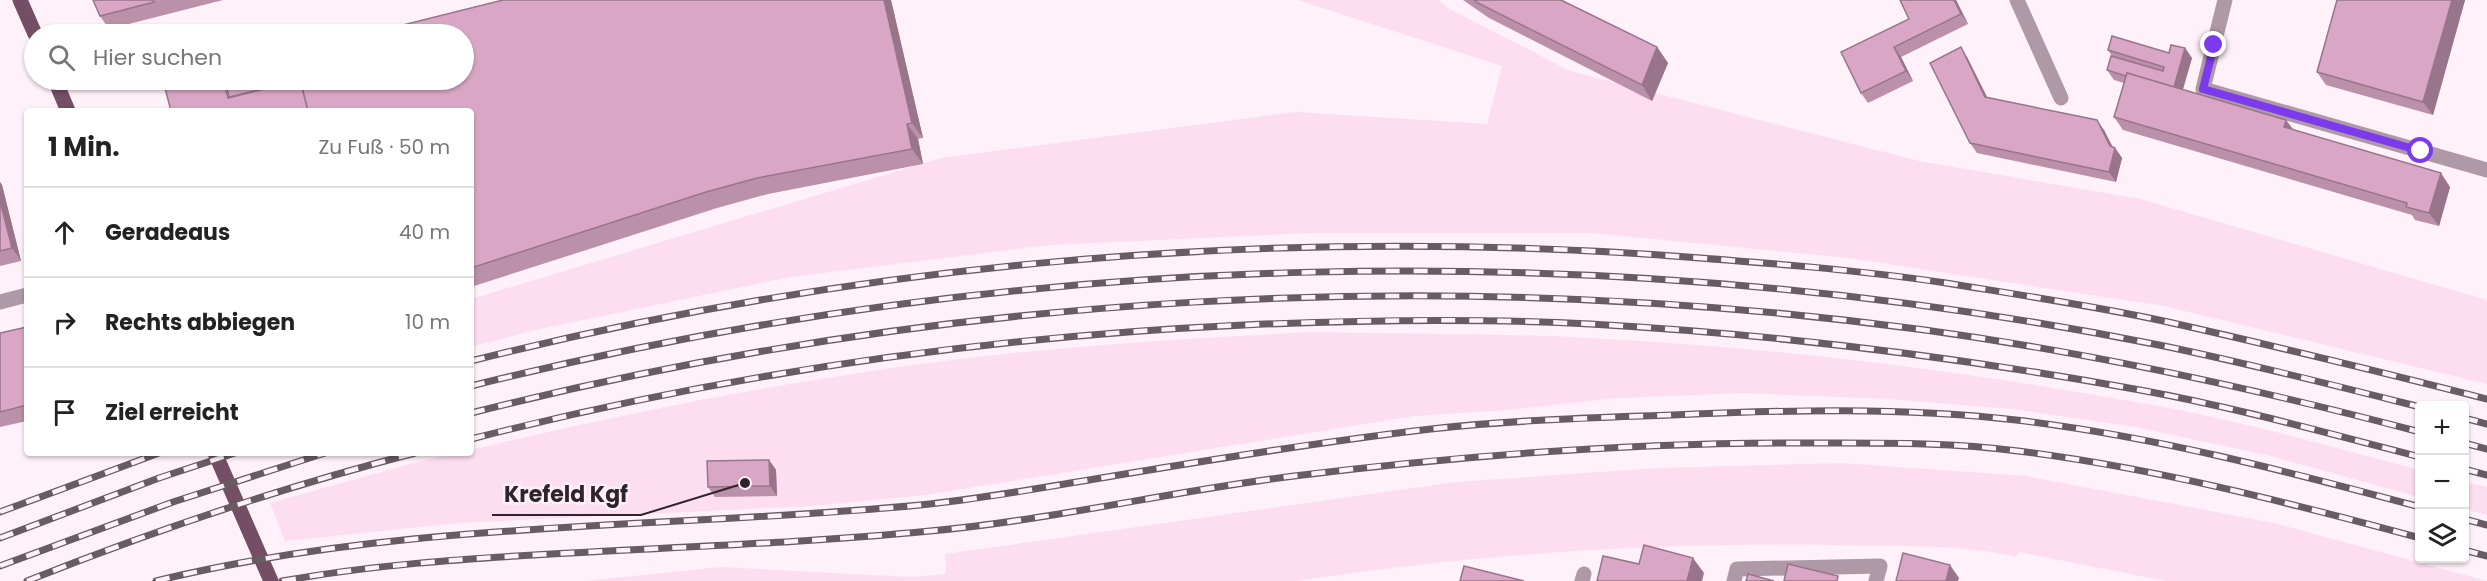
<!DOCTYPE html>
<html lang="de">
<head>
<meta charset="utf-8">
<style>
	body { margin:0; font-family:Poppins,sans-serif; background:#f2f2f2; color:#222 }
	.controls { position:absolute; right:18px; bottom:18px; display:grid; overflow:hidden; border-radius:6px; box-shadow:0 2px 4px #0004 }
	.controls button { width:54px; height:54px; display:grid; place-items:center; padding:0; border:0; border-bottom:2px solid #e0e0e0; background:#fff; color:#222; font:30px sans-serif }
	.stop { position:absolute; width:18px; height:18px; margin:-14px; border:4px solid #7c3aed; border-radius:50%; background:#fff }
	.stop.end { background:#7c3aed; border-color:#fff; box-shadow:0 2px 6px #0008 }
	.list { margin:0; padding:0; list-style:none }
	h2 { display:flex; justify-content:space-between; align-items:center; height:78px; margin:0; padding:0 24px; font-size:26px }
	h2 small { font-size:20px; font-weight:400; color:#767676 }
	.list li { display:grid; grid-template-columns:39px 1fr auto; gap:18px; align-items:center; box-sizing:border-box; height:90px; padding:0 24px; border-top:2px solid #e0e0e0 }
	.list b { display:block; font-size:22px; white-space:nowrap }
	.list em { font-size:20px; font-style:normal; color:#767676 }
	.icon { flex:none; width:33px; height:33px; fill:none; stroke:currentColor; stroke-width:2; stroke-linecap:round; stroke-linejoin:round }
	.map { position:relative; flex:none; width:2487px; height:581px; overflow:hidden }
	.search { position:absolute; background:#fff; box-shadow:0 2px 4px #0004; left:24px; top:24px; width:450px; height:66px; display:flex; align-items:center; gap:15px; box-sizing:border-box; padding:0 21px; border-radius:33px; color:#767676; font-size:22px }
	.panel { position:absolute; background:#fff; box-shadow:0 2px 4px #0004; left:24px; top:108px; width:450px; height:348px; border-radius:6px }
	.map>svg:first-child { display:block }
</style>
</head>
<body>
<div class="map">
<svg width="2487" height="581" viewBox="0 0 2487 581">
	<rect width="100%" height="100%" fill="#fff1f9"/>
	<g fill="#fdddf0">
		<polygon points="1298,0 1439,0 1448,8 1570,71 1919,161 2140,199 2487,300 2487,384 2164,306 1849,258 1592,233 1310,233 1049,245 790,277 535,330 471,347 471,299 941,158 1296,112 1487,124 1502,66"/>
		<path d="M1314,332C1406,334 1498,333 1589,338C1773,347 1959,370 2141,403C2235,419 2328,446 2420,470L2419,497L2271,456L2136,427L2013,409L1890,399L1744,393L1616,398L1507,410L1414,416L925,495L811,506L457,523L285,541L270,503L410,464L456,453H471V450C629,412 791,380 952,360C1072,345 1193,338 1314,332Z"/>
		<path d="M1841,463L2026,476L2274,523L2487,581H2166L2019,552L2016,557C1958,543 1894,547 1835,545C1656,542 1474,554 1297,581H585L721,567L911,577L946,574L945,554L1456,482L1658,468Z"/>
		<polygon points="2464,482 2487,487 2487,515 2465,509"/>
	</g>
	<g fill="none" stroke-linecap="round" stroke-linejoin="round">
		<g stroke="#af99a6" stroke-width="15">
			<polyline points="2017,0 2061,98"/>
			<polyline points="2225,0 2203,89 2487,170"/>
			<polyline points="0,302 27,295"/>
			<polyline points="1582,581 1584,574"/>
			<polyline points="1734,581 1737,569 1880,566 1876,581"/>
		</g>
		<g stroke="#734e65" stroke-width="15">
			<polyline points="20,0 35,34"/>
			<polyline points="55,80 68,111"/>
			<polyline points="215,453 271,581"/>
		</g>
		<defs>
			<g id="rail">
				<path d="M471,361C859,263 1262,228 1660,255C1755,262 1852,269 1946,283C2020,295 2095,306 2168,322C2275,346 2381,372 2487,399"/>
				<path d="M471,386C1022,248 1602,234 2159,345C2247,363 2333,385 2420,407"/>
				<path d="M471,413C944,293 1441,265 1925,330C2092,353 2257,389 2420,432"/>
				<polyline points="2464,418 2487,424"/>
				<path d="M471,439C725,374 982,337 1244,325C1359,320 1475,318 1590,324C1775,334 1958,357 2140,390C2234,407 2327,433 2420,457"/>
				<polyline points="2464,443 2487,449"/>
				<polyline points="2464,469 2487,475"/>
				<polyline points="0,512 159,453"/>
				<polyline points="2464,519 2487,525"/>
				<polyline points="0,538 159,478 235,453"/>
				<polyline points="2464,550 2487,556"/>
				<polyline points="0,566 173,502 325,453"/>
				<path d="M27,581C153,531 283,487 415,453"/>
				<path d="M156,581C404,520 667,529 920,505C989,498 1057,485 1125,474C1227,457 1328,441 1431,429C1511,420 1592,418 1672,415C1786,410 1902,407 2016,420C2153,436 2286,471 2420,507"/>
				<path d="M282,581C371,565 461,559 551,554C677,547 804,543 930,531C1052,520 1172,491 1294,476C1466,455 1639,442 1812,443C1880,443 1950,442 2018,451C2154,468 2287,502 2420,538"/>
			</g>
		</defs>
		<use href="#rail" stroke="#685b63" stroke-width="7"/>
		<use href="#rail" stroke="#fff1f9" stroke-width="4.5" stroke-dasharray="14" stroke-linecap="butt"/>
	</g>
	<g fill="#bb90a9">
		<polygon points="93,0 223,0 109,29 100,16"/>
		<polygon points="891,0 923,138 918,139 923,164 768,194 717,208 471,287 471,111 464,80"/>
		<polygon points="1463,0 1561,0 1657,47 1668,63 1652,101 1489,18"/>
		<polygon points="1900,0 1956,0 1968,24 1901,57 1913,81 1868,103 1861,93 1909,19"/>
		<polygon points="2337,0 2465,0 2433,115 2326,85 2317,72"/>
		<polygon points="2185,48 2192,58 2183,89 2450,187 2439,226 2415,220 2412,215 2123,130 2114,117 2124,83 2114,80 2107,70 2112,56 2108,50 2169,53"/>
		<polygon points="1967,57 1987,97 2104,130 2113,147 2115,148 2122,158 2116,182 1977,153 1970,143"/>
		<polygon points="0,182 2,185 21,261 0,266"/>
		<polygon points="27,327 27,421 0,427 0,333"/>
		<polygon points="769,460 776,470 777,496 715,497 708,487"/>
	</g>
	<g fill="#98758a">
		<polygon points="884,0 891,0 923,138 912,123"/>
		<polygon points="1954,0 1956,0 1968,24 1961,14"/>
		<polygon points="2452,0 2465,0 2433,115 2423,102"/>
		<polygon points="1657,47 1668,63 1652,101 1642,85"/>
		<polygon points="1894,47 1901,57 1913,81 1906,71"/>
		<polygon points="1961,47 1967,57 1992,107 1985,97"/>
		<polygon points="2185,48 2192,58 2180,99 2173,90"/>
		<polygon points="2097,120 2104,130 2114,151 2115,148 2122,158 2116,182 2109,172 2110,146"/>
		<polygon points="2286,120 2296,133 2284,127"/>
		<polygon points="907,124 918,139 923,164 912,149"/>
		<polygon points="2441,173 2450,187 2439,226 2429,213"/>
		<polygon points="0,182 2,185 21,261 12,248 0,201"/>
		<polygon points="769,460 776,470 777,496 770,486"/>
		<polygon points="1693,558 1704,573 1702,581 1687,581"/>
		<polygon points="1950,565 1959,578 1958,581 1946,581"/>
	</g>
	<g fill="#d9a7c5" stroke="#98758a" stroke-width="1.5">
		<polygon points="93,0 153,0 154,2 100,16"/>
		<polygon points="503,0 884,0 912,123 907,124 912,149 757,178 706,192 471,268 471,111 308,111 300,80 464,80 464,34 367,34"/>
		<polygon points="1474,0 1561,0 1657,47 1642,85 1478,3"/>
		<polygon points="1900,0 1954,0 1961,14 1894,47 1906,71 1861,93 1841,52 1909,19"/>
		<polygon points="2337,0 2452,0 2423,102 2317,72"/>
		<polygon points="2112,36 2169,53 2171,45 2185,48 2174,87 2127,73 2126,76 2107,70 2111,56 2163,71 2164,67 2108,50"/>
		<polygon points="1961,47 1985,97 2097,120 2110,146 2115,148 2109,172 1970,143 1930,63"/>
		<polygon points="2127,73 2286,120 2284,127 2441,173 2429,213 2406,207 2407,203 2114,117"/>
		<polygon points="199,80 223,80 228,98 300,80 308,111 171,111 165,88"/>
		<polygon points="225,80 299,80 229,97"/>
		<polygon points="0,201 12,248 0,251"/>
		<polygon points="27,327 27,405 0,412 0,333"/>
		<polygon points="769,460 770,486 708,487 707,461"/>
		<polygon points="1644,545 1693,558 1687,581 1597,581 1603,556 1639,564"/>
		<polygon points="1903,553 1950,565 1946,581 1896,581"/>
		<polygon points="1788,564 1838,576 1837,581 1784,581"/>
		<polygon points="1464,566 1524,581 1460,581"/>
		<polygon points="1748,574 1774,581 1746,581"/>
	</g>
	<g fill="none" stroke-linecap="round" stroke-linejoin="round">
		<polyline stroke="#7c3aed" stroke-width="8" points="2214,45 2203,89 2421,151"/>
	</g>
	<path fill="none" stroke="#30232b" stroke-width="2" d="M745 483L641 515H492"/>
	<circle fill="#30232b" stroke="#fff1f9" stroke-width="2" cx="745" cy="483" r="6"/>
	<g font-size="22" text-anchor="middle" font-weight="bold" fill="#30232b" stroke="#fff1f9" stroke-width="5" stroke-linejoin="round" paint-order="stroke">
		<text x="566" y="502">Krefeld Kgf</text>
	</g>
</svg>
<div class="controls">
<button>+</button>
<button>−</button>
<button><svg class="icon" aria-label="layers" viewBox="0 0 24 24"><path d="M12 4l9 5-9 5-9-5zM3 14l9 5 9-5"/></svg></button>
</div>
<div class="stop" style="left:2421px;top:151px"></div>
<div class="stop end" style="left:2214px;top:45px"></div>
<div class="search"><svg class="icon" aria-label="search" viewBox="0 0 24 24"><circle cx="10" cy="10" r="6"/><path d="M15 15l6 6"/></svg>Hier suchen</div>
<section class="panel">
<h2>1 Min.<small>Zu Fuß · 50 m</small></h2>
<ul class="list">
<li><svg class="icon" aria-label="ahead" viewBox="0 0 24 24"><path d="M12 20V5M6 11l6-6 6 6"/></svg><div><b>Geradeaus</b></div><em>40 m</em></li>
<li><svg class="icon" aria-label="right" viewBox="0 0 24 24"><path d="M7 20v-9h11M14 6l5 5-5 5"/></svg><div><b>Rechts abbiegen</b></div><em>10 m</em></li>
<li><svg class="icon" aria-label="arrive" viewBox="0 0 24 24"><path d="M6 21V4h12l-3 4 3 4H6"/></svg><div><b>Ziel erreicht</b></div></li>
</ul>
</section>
</div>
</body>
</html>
